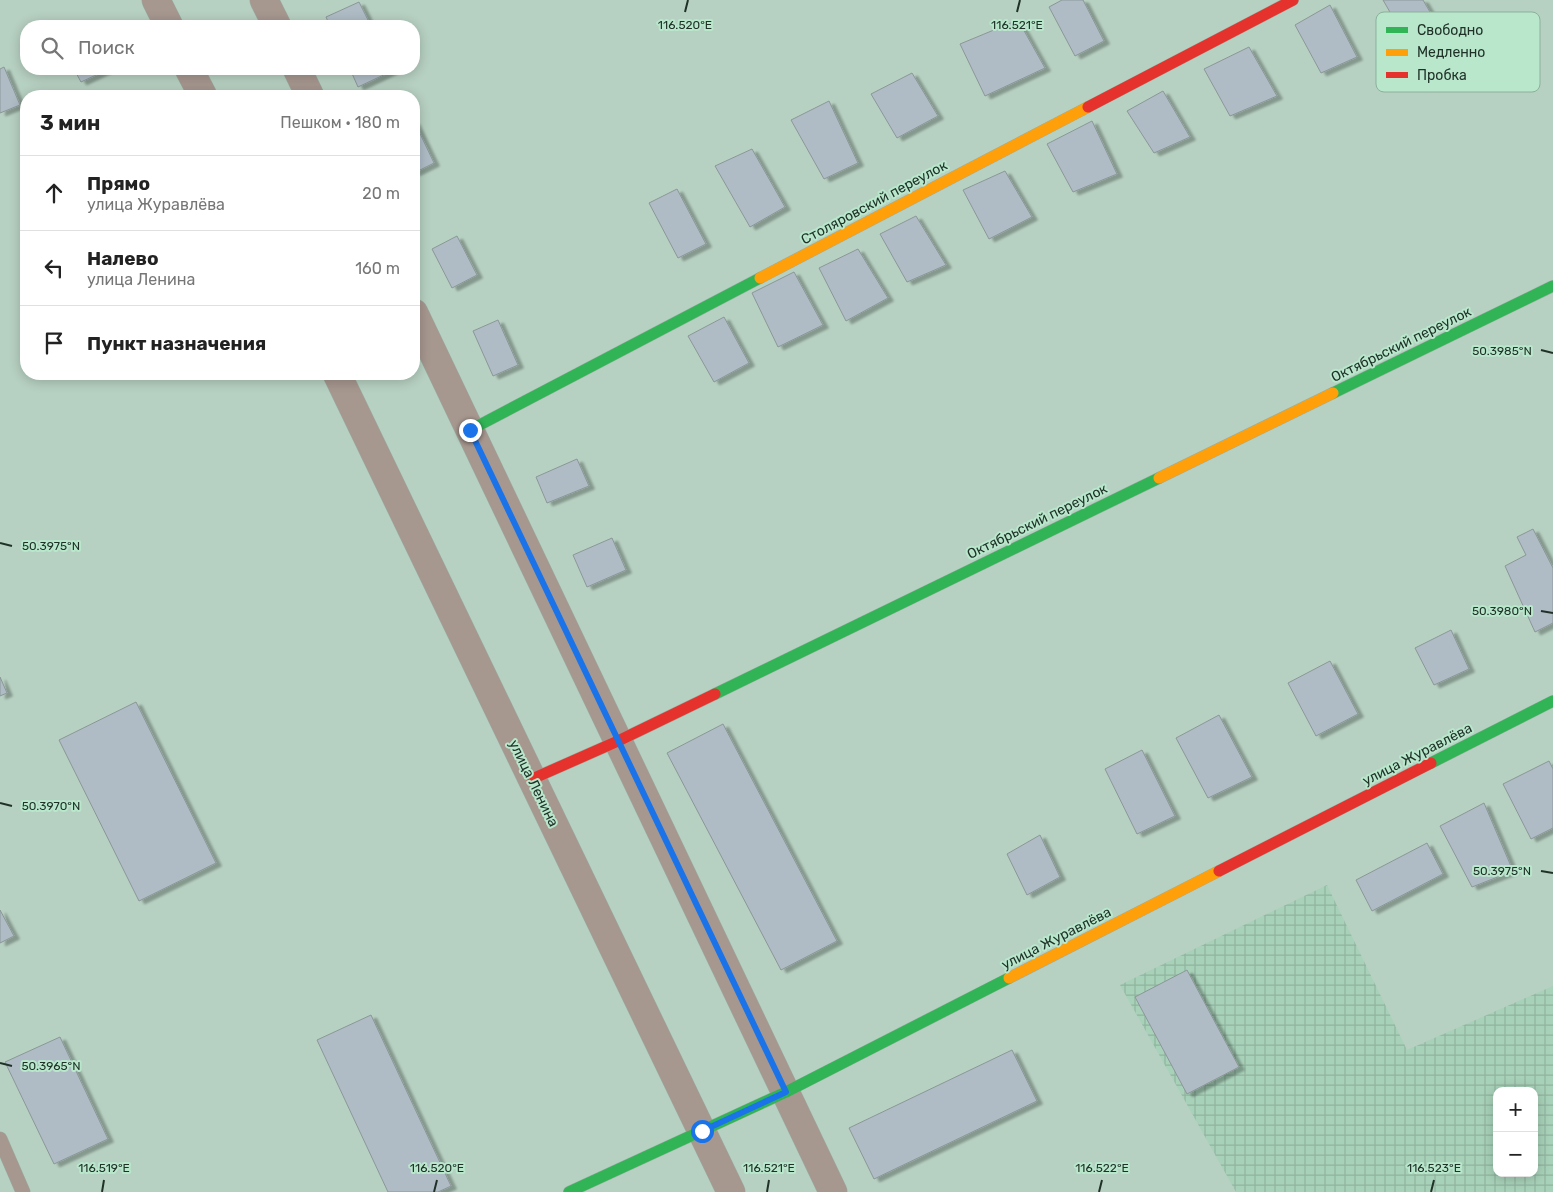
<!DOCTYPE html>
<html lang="ru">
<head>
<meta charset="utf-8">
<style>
	body { margin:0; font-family:Rubik,sans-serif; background:#f6f6f6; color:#222 }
	.controls { position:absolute; right:15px; bottom:15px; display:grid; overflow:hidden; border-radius:10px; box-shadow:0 2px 12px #0003 }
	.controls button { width:45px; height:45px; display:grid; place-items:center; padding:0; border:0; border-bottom:1px solid #e0e0e0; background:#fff; color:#222; font:25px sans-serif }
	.stop { position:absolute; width:15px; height:15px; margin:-11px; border:4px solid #1a73e8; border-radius:50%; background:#fff }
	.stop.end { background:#1a73e8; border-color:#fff; box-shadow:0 1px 5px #0008 }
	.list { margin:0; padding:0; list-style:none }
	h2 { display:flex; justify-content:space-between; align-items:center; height:65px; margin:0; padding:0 20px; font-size:21px }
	h2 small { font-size:16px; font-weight:400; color:#767676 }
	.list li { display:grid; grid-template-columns:32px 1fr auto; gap:15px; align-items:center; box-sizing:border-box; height:75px; padding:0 20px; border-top:1px solid #e0e0e0 }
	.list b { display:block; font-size:19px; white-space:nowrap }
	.list p { margin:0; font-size:16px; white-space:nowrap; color:#767676 }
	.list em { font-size:16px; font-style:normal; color:#767676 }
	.icon { flex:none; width:28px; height:28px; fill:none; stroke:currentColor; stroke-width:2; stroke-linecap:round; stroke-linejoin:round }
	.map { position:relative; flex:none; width:1553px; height:1192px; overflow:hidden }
	.search { position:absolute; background:#fff; box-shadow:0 2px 12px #0003; left:20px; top:20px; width:400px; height:55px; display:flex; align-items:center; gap:12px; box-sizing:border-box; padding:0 18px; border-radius:20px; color:#767676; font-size:19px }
	.panel { position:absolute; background:#fff; box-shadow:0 2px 12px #0003; left:20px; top:90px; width:400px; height:290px; border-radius:20px }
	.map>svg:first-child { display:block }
</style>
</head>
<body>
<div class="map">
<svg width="1553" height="1192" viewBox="0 0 1553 1192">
	<defs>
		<pattern id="industrial-grid" width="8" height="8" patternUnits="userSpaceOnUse" patternTransform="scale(1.25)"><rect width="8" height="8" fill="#a8d1b9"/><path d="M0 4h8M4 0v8" fill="none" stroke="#90b49f"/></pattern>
		<filter id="shadow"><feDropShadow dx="5.5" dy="3" stdDeviation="1" flood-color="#0004"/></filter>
	</defs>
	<rect width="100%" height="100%" fill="#b6d0c1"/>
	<path fill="url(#industrial-grid)" fill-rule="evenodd" d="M1327,885L1407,1050L1553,986V1192H1236L1120,985ZM1497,1091H1534V1173H1497Z"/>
	<g fill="#afbcc6" stroke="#8b9797" filter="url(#shadow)">
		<polygon points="1062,0 1083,0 1104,41 1075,56 1049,7"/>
		<polygon points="1383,0 1423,0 1430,12 1398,26"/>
		<polygon points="359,2 371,26 330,26 326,17"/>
		<polygon points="1330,5 1357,57 1321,73 1295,25"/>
		<polygon points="1018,20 1045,68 985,96 960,44"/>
		<polygon points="1249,47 1277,96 1230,116 1204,69"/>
		<polygon points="4,67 20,105 0,113 0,69"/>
		<polygon points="74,69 109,69 81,82"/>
		<polygon points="350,69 391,69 392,71 358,87"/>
		<polygon points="912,73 938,116 897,138 871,94"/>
		<polygon points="1163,91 1190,137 1154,153 1127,111"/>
		<polygon points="829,101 858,163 824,179 791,120"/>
		<polygon points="414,121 434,163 414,173"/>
		<polygon points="1092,121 1117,174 1073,192 1047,144"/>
		<polygon points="752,149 785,207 750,227 715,166"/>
		<polygon points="1005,171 1032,217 989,239 963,190"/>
		<polygon points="677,189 706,244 678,258 649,203"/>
		<polygon points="916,216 946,265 907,282 880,234"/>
		<polygon points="457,236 477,275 452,288 432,249"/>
		<polygon points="858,249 888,298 846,321 819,268"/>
		<polygon points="794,272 823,325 778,347 752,293"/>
		<polygon points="724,317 749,363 714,382 688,336"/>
		<polygon points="498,320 518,365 493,376 473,331"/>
		<polygon points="577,459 589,486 547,503 536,477"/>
		<polygon points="1533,529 1553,568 1553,623 1535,632 1505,566 1526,555 1517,537"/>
		<polygon points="612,538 626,570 587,587 573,555"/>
		<polygon points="1451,630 1469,669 1434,685 1415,648"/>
		<polygon points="1330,661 1358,714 1316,736 1288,683"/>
		<polygon points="0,677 7,693 0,696"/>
		<polygon points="136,702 216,863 139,901 59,740"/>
		<polygon points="1219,715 1252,777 1208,798 1176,738"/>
		<polygon points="723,724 837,941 781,970 667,753"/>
		<polygon points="1142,750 1175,816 1137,834 1105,769"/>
		<polygon points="1549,761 1553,769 1553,828 1531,839 1503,784"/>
		<polygon points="1484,803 1513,871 1472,887 1440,826"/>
		<polygon points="1040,835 1060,877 1027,895 1007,854"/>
		<polygon points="1427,843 1443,874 1372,911 1356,880"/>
		<polygon points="0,910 14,936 0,943"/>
		<polygon points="1187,970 1239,1067 1187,1094 1135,997"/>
		<polygon points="371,1015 451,1186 438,1192 388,1192 317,1040"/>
		<polygon points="60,1037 108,1139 54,1164 5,1062"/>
		<polygon points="1012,1050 1037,1101 874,1179 849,1128"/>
	</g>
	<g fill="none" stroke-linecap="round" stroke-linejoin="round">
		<defs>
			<polyline id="lane" points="0,1139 23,1192"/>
			<g id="street">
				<polyline points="156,0 169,26"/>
				<polyline points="264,0 277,26"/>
				<polyline points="189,69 203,96"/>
				<polyline points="297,69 310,96"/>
				<polyline points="414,313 833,1192"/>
				<polyline points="337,374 731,1192"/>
			</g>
			<g id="fast">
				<polyline points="1333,393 1553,286"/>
				<polyline points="470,430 760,278"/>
				<polyline points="715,694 1159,478"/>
				<polyline points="1431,763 1553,701"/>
				<polyline points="569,1192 786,1092 1009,978"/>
			</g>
			<g id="slow">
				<polyline points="760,278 1088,107"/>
				<polyline points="1159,478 1333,393"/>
				<polyline points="1009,978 1219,871"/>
			</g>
			<g id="jam">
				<polyline points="1088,107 1293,0"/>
				<polyline points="532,779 618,741 715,694"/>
				<polyline points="1219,871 1431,763"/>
			</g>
		</defs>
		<use href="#lane" stroke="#9aaea3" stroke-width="15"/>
		<use href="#street" stroke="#9aaea3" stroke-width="29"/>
		<use href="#fast" stroke="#9aaea3" stroke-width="12"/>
		<use href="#slow" stroke="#9aaea3" stroke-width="12"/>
		<use href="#jam" stroke="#9aaea3" stroke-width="12"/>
		<use href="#lane" stroke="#a6978f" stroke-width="14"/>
		<use href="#street" stroke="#a6978f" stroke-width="28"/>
		<use href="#fast" stroke="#30b455" stroke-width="11"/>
		<use href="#slow" stroke="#ff9f0a" stroke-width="11"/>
		<use href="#jam" stroke="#e5322d" stroke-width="11"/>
	</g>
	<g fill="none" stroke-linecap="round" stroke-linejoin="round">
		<polyline stroke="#1a73e8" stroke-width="6" points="470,430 786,1092 702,1131"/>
	</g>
	<path fill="none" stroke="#203228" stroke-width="2" d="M685,12L688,0M1017,12L1020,0M1541,350L1553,353M0,543L12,546M1541,611L1553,613M0,803L12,806M1541,871L1553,873M0,1063L12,1066M102,1192L104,1180M434,1192L437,1180M767,1192L769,1180M1099,1192L1102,1180M1431,1192L1434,1180"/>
	<g text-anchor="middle" stroke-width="4" stroke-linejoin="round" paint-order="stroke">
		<g font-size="14" fill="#203228" stroke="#b9e7cc">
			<text transform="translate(874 202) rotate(-28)" y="5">Столяровский переулок</text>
			<text transform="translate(1401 344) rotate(-26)" y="5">Октябрьский переулок</text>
			<text transform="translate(1037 521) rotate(-26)" y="5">Октябрьский переулок</text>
			<text transform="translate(1417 754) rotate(-27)" y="5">улица Журавлёва</text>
			<text transform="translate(534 783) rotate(64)" y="5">улица Ленина</text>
			<text transform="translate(1056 938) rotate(-27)" y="5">улица Журавлёва</text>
		</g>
	</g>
	<rect x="1376" y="12" width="164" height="80" rx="8" fill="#b9e7cc" stroke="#8bb19b" stroke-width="1"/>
	<rect x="1386" y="27" width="22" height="6" fill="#30b455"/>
	<rect x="1386" y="49" width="22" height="7" fill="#ff9f0a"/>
	<rect x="1386" y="72" width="22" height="6" fill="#e5322d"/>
	<g font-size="14" fill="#203228">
		<text x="1417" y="35">Свободно</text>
		<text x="1417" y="57">Медленно</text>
		<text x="1417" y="80">Пробка</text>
	</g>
	<g font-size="12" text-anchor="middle" fill="#203228" stroke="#b9e7cc" stroke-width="4" stroke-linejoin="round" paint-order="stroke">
		<text x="685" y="29">116.520°E</text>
		<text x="1017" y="29">116.521°E</text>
		<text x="1502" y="355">50.3985°N</text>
		<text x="51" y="550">50.3975°N</text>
		<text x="1502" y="615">50.3980°N</text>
		<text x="51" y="810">50.3970°N</text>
		<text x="1502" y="875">50.3975°N</text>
		<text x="51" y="1070">50.3965°N</text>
		<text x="104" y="1172">116.519°E</text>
		<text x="437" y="1172">116.520°E</text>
		<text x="769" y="1172">116.521°E</text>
		<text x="1102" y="1172">116.522°E</text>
		<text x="1434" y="1172">116.523°E</text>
	</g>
</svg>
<div class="controls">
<button>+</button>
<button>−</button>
</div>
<div class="stop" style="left:702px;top:1131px"></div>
<div class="stop end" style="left:470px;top:430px"></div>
<div class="search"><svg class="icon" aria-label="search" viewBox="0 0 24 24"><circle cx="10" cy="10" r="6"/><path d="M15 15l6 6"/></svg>Поиск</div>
<section class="panel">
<h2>3 мин<small>Пешком · 180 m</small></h2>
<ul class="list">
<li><svg class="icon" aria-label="ahead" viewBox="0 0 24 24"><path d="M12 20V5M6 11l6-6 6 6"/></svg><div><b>Прямо</b><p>улица Журавлёва</p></div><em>20 m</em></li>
<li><svg class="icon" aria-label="left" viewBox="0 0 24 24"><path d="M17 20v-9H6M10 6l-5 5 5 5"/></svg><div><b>Налево</b><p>улица Ленина</p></div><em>160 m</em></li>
<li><svg class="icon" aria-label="arrive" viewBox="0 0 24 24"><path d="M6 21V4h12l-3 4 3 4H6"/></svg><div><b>Пункт назначения</b></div></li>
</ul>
</section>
</div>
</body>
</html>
